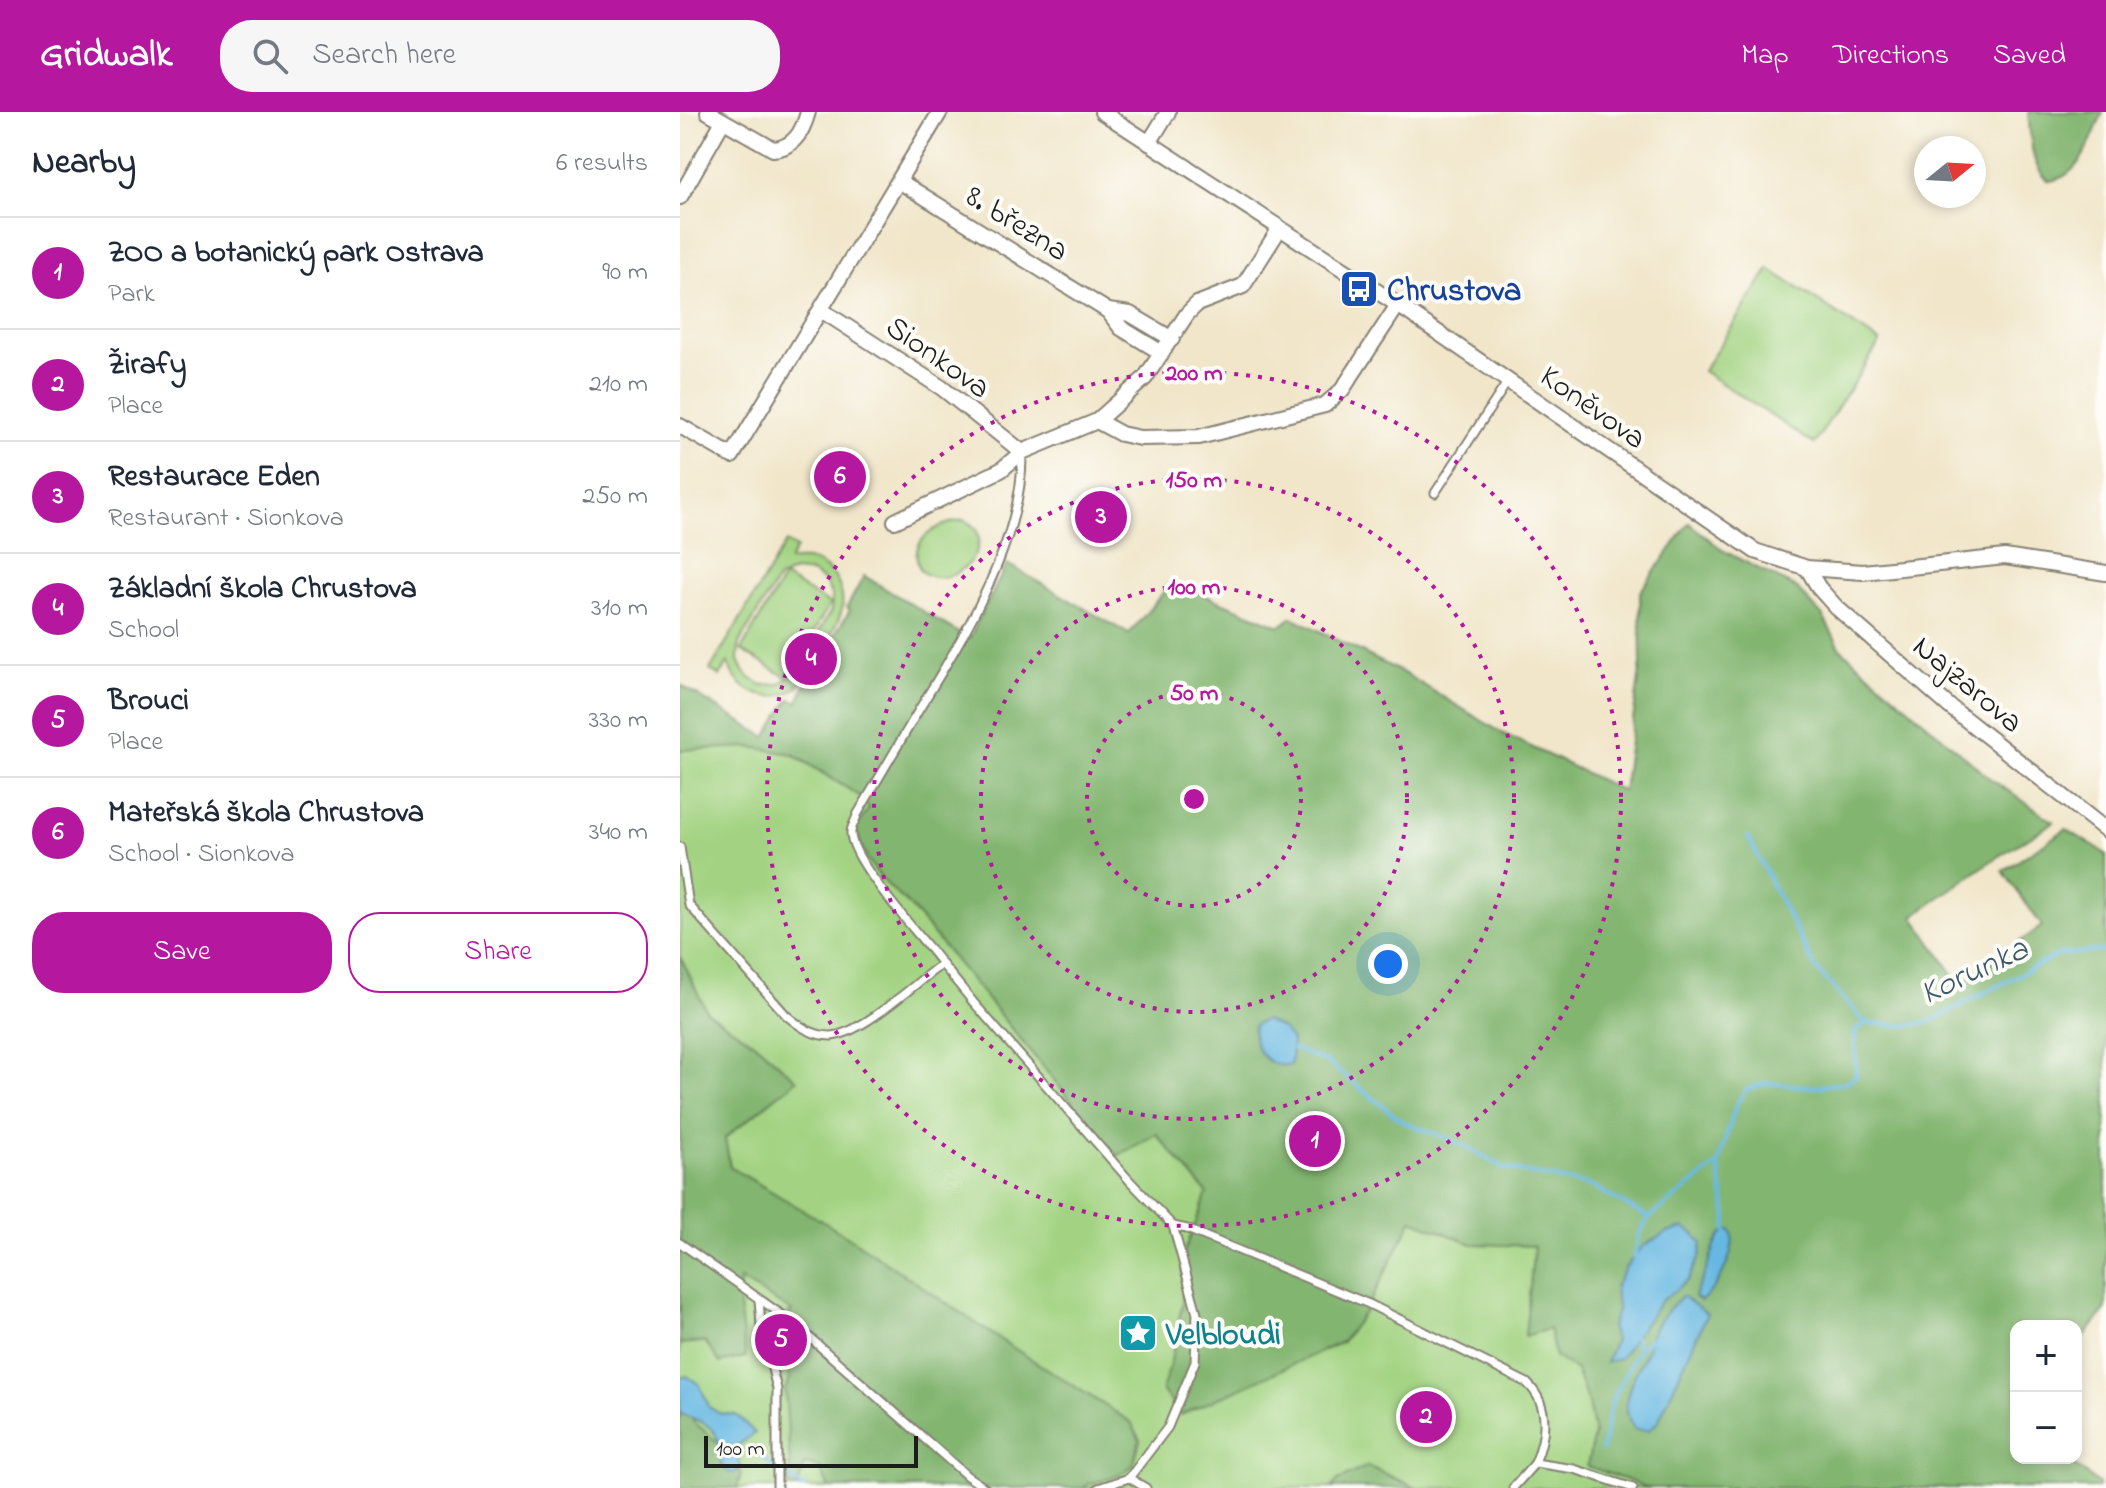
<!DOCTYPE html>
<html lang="en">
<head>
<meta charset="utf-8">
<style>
	body { margin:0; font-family:"Indie Flower",sans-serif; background:#f6f6f7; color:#1f2937 }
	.controls { position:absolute; right:24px; bottom:24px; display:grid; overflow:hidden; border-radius:16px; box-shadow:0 4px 12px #0003 }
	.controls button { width:72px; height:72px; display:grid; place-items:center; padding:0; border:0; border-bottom:2px solid #e0e1e3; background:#fff; color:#1f2937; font:40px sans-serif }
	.compass { position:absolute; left:1234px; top:24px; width:72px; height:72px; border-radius:50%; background:#fff; box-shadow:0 4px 12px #0003; rotate:72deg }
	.scale { position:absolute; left:24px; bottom:20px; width:214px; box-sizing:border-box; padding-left:8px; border:4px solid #1c1c1c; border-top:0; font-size:22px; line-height:28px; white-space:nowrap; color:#1c1c1c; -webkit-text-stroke:6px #fdfcf7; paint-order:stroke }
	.you { position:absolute; left:708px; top:852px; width:28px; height:28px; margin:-20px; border:6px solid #fff; border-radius:50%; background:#1a73e8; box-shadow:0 0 0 12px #1a73e833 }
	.badge { display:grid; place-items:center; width:52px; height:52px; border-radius:50%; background:#b5179e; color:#fff; font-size:26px; font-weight:700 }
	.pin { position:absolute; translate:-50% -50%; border:4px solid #fff; box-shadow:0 2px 8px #0006 }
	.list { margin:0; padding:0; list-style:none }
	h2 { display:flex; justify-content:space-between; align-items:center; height:104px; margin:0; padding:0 32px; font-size:34px }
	h2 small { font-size:26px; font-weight:400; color:#747a83 }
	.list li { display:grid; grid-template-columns:52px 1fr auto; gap:24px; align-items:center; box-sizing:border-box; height:112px; padding:0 32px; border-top:2px solid #e0e1e3 }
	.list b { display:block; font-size:30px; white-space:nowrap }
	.list p { margin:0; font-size:26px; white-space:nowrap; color:#747a83 }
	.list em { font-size:26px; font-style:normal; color:#747a83 }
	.actions { display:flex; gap:16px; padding:24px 32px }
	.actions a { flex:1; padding:18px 0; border:2px solid #b5179e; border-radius:32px; text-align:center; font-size:28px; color:#b5179e }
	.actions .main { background:#b5179e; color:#fff }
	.icon { flex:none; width:44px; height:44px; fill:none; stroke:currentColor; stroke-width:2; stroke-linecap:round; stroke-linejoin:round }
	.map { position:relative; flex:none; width:1426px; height:1376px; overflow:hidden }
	header { display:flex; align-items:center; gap:48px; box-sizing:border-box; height:112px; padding:0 40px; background:#b5179e; color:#fff }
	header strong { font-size:38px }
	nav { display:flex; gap:44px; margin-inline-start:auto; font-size:28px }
	.search { width:560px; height:72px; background:#f6f6f7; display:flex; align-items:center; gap:20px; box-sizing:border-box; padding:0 28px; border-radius:32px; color:#747a83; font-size:30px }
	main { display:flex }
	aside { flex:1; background:#fff }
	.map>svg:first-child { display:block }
</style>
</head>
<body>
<header>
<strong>Gridwalk</strong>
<div class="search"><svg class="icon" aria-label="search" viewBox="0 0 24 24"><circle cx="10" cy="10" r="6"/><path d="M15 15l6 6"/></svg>Search here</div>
<nav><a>Map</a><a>Directions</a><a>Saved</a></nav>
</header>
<main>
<aside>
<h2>Nearby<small>6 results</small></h2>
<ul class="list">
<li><span class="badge">1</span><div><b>ZOO a botanický park Ostrava</b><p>Park</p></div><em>90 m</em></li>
<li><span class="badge">2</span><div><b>Žirafy</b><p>Place</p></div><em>210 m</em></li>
<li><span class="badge">3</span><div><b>Restaurace Eden</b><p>Restaurant · Sionkova</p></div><em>250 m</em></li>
<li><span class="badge">4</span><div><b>Základní škola Chrustova</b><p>School</p></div><em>310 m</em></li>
<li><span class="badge">5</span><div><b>Brouci</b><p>Place</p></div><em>330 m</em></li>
<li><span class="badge">6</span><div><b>Mateřská škola Chrustova</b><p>School · Sionkova</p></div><em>340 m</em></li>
</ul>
<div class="actions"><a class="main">Save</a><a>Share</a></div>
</aside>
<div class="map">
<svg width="1426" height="1376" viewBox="0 0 1426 1376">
	<rect width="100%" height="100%" fill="#fdfcf7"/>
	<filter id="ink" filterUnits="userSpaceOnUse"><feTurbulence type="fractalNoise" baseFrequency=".0125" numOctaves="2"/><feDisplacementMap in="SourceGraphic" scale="16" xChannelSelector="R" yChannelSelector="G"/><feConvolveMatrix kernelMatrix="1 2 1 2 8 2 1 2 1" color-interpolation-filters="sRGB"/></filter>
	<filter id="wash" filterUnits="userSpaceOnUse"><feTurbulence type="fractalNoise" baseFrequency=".006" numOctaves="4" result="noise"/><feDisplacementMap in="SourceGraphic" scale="32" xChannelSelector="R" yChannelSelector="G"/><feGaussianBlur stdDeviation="1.8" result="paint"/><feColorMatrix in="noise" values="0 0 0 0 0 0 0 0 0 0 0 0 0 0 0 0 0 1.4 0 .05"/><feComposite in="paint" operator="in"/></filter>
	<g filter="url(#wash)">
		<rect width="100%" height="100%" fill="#f1e6ca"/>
		<g fill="#a3d382" stroke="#60784f" stroke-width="2" fill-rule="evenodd">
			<polygon points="1089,157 1200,230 1134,332 1023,259"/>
			<path d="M283,408C323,423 277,485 241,459C225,428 257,412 283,408Z"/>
			<path d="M106,430L116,436L109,449C126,446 141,448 153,463C160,472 164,485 162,497C161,508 125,569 116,576C90,595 57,580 48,551L40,564L30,558ZM114,459L133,461L145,470L152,484L151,499L113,563L99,572L82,573L71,567L63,559L58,548L59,531L98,467Z"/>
			<polygon points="104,465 150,492 106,565 61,538"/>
			<polygon points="0,573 178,683 455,628 1426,1197 1396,1235 1396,1214 1336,1214 1319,1376 0,1376"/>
		</g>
		<g fill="#82b570" stroke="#4f6846" stroke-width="2">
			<path d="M1348,0H1423C1411,26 1402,65 1369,69C1349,54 1351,24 1348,0Z"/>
			<path d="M1009,411L1044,439L1116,476L1142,503L1161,537L1308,665L1374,710L1314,747L1233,804L1280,872L1362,814L1323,759L1386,717L1426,742V1197L1396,1235V1214H1336V1346H1384L1419,1372L1418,1376H969L907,1354L914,1322L908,1291L896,1258L875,1245L869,1217L845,1224L854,1134L792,1132L732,1108L686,1198L662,1230L501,1303L482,1278L490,1254L502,1192L503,1144L527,1081L476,1022L437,1044L229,793C204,771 182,749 176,716L189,696L178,683L113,642L70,635L0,638V573L86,625L110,587L118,590L129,565L170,498L167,495L184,464L289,527L327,452L449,522L492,470L600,514L612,505L725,562L824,622L943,679L961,552L960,480Z"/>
			<polygon points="0,844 27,900 75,931 117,968 45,1026 50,1055 167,1124 324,1230 451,1310 460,1328 453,1354 435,1365 409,1372 403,1376 149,1376 140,1356 125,1352 117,1376 109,1376 107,1364 110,1354 105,1277 110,1267 100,1213 112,1199 60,1168 59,1193 66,1245 40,1251 25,1230 0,1232"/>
			<polygon points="0,1290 15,1311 48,1339 61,1361 57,1376 0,1376"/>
			<polygon points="687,1354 737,1376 651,1376 658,1368"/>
		</g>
		<g fill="#66b8e2" stroke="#416a7f" stroke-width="2">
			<path d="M585,908L603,917L612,929L611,952C588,959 570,935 574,913Z"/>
			<polygon points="1004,1116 1014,1122 1022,1131 1020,1144 1008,1168 980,1190 939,1247 926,1251 935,1228 931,1215 937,1198 935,1175 945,1156 962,1135 986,1121"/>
			<path d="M1047,1117L1052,1119C1057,1141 1037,1176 1021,1189L1014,1185C1016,1178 1020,1173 1023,1166C1031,1149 1033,1129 1047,1117Z"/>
			<path d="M1002,1184L1027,1202L978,1310L969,1318H956C933,1293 957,1261 968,1236C970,1231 970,1224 973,1218C980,1206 992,1194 1002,1184Z"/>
			<path d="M7,1264L20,1273L29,1295L39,1301L56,1303L75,1321L56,1335L61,1355L56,1360L49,1361C32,1346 45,1335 34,1320C24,1308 12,1307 0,1301V1266Z"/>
		</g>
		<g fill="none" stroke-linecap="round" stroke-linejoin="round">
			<g stroke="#66b8e2" stroke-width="4">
				<polyline points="1068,725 1135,856 1185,910"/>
				<polyline points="613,937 647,950 723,1010 782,1032 824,1056 912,1074 969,1106"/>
				<polyline points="1038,1052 1047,1105 1046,1119"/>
				<polyline points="954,1148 959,1122 969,1106 1038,1052 1056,993 1066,978 1086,971 1135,975 1164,971 1176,964 1175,919 1186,911 1224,914 1249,910 1377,843 1426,838"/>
				<polyline points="958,1237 975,1223"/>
				<polyline points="922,1338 932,1289 958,1237 954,1224"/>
				<polyline points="77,1342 124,1376"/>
			</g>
		</g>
	</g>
	<g filter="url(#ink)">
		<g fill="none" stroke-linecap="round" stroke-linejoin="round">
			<defs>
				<g id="lane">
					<polyline points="755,381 828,269"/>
					<path d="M0,735L9,793L106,903C119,914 133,924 151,924C181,923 236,870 262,852L294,891L449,1068L493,1114L517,1201L515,1250L488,1315L449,1366L418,1376"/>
					<path d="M262,852C244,827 169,748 171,720C171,715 176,708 177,703C198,667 219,632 240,596C284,524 343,429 342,342"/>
					<path d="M493,1114L507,1117L689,1192L847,1271C871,1294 866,1324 855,1351"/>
					<polyline points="0,1131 112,1210 287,1364 305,1376"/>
					<polyline points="79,1188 81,1213 97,1277 97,1376"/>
					<polyline points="449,1366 466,1376"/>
					<polyline points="833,1376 855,1351 894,1357 953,1376"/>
				</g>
				<g id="street">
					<path d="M28,0L93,37C114,36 123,19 128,0"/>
					<polyline points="422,0 718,193 1075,439 1127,456 1183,460 1325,445 1426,461"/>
					<polyline points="469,31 488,0"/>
					<polyline points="219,69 428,199 441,216 482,241"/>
					<polyline points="0,85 43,9"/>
					<polyline points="141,198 262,276 342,340"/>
					<polyline points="428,199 450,202 492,227"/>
					<polyline points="417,309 441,322 460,326 519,325 645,293 662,278 718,193"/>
					<polyline points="0,314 52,344 260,0"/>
					<polyline points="215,409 321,358 342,340 417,309 465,266 507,202 517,192 563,174 600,116"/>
					<polyline points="1127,456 1139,476 1156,495 1270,595 1426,718"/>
				</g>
			</defs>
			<use href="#lane" stroke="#868173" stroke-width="11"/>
			<use href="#street" stroke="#868173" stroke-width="18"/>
			<use href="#lane" stroke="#fff" stroke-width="7"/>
			<use href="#street" stroke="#fff" stroke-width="14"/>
		</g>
	</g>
	<g fill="none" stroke="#b5179e" stroke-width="4" stroke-dasharray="4 8">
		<circle cx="514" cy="687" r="107"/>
		<circle cx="514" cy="687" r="213"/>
		<circle cx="514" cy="687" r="320"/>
		<circle cx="514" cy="687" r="427"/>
	</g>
	<defs>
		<symbol id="bus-square" viewBox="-11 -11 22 22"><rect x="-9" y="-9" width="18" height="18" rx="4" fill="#1a4fb4" stroke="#fdfcf7"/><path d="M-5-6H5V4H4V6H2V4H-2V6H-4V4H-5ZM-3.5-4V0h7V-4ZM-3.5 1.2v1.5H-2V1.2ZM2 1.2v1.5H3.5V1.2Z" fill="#fff"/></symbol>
		<symbol id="sight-square" viewBox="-11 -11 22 22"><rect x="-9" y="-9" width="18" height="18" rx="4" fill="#0f9aa8" stroke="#fdfcf7"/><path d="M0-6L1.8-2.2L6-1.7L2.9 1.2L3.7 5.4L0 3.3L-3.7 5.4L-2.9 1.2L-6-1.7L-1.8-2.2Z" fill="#fff"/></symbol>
	</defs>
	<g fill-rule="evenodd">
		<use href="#bus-square" x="657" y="155" width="44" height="44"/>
		<use href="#sight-square" x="436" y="1199" width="44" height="44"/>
	</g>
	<g text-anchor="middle" stroke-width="8" stroke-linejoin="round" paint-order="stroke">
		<g font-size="32" fill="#1c1c1c" stroke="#fdfcf7">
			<text transform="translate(338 110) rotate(32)" y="11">8. března</text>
			<text transform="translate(259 244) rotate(35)" y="11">Sionkova</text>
			<text transform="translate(914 294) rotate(35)" y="11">Koněvova</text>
			<text transform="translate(1289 571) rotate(40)" y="11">Najzarova</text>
		</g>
		<g font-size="32" font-weight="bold" fill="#164399" stroke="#fdfcf7" text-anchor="start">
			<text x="707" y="188">Chrustova</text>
		</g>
		<g font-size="32" font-weight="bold" fill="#0d838f" stroke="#fdfcf7" text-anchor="start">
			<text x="486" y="1232">Velbloudi</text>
		</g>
		<g font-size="34" font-style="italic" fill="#3a5a6b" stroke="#fdfcf7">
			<text transform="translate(1293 857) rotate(-25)" y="12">Korunka</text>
		</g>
	</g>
	<circle cx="514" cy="687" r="12" fill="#b5179e" stroke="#fdfcf7" stroke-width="4"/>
	<g font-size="24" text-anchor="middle" font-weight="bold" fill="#b5179e" stroke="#fdfcf7" stroke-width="8" stroke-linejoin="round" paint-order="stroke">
		<text x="514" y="268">200 m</text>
		<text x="514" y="375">150 m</text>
		<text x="514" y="482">100 m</text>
		<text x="514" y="588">50 m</text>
	</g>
</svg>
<div class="controls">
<button>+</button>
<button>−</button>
</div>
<svg class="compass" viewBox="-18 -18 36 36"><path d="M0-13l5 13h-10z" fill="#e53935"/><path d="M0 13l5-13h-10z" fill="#747a83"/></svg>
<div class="scale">100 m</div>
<div class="you"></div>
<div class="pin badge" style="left:635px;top:1029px">1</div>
<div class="pin badge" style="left:746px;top:1305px">2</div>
<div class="pin badge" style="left:421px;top:405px">3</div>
<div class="pin badge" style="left:131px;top:547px">4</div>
<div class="pin badge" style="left:101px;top:1228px">5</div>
<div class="pin badge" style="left:160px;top:365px">6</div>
</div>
</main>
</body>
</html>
